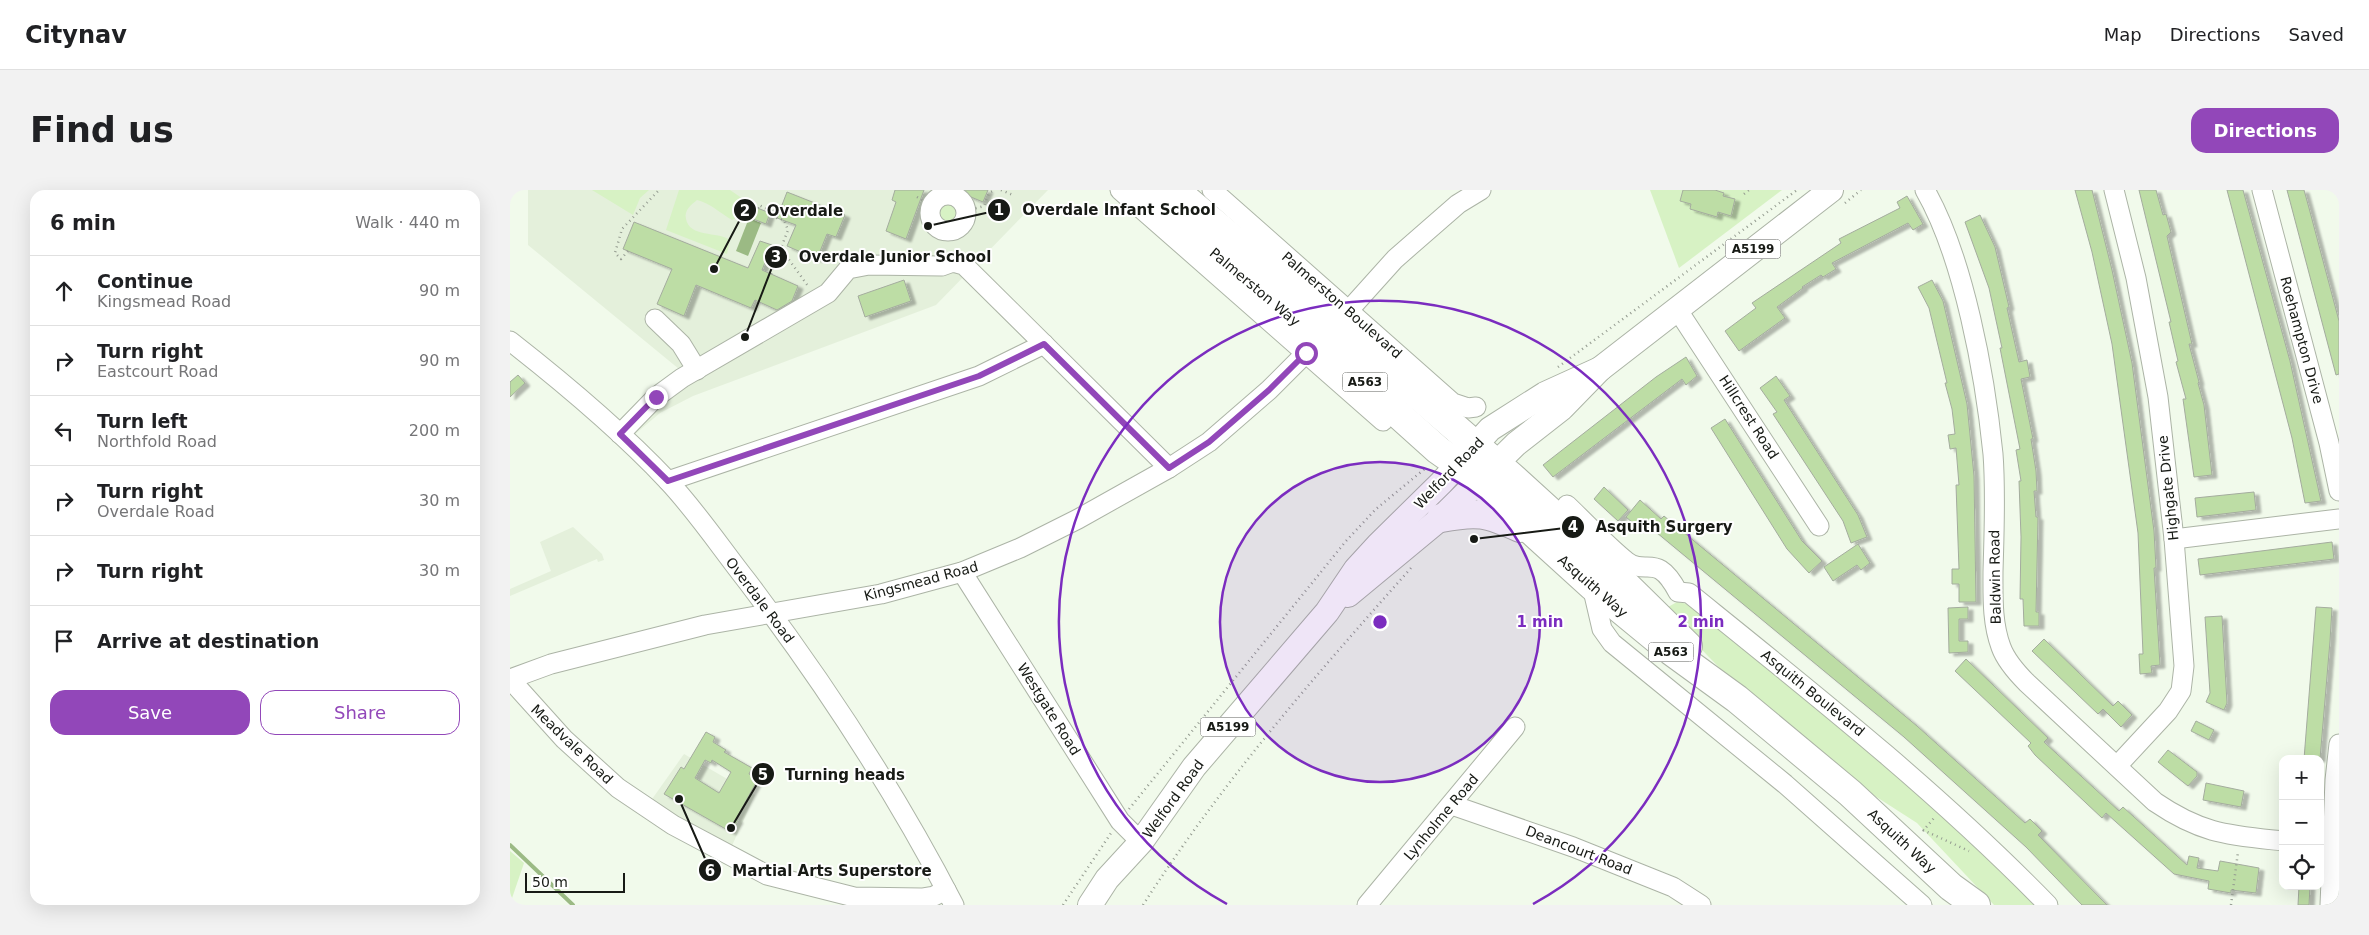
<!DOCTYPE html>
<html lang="en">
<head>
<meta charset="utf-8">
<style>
	body { margin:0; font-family:"DejaVu Sans",sans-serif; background:#f2f2f2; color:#202124 }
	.controls { position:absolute; right:15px; bottom:15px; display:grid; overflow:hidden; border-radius:10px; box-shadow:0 5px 20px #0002 }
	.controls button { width:45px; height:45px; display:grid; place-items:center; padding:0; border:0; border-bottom:1px solid #e0e0e0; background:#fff; color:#202124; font:25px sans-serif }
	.scale { position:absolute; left:15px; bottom:12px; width:100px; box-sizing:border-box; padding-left:5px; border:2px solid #171a15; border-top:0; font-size:14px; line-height:18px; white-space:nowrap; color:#171a15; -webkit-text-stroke:4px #fff; paint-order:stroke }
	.stop { position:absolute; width:15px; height:15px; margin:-11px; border:4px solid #9247b9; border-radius:50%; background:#fff }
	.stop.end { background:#9247b9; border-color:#fff; box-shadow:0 1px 5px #0008 }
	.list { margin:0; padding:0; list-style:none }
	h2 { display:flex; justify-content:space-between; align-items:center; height:65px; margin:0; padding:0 20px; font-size:21px }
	h2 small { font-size:16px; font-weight:400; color:#757577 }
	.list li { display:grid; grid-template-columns:32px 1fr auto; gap:15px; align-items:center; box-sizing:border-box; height:70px; padding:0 20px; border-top:1px solid #e0e0e0 }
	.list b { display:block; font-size:19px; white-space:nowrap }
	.list p { margin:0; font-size:16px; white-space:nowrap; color:#757577 }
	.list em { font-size:16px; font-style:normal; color:#757577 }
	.actions { display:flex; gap:10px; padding:15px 20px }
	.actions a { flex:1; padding:11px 0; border:1px solid #9247b9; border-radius:15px; text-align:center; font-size:18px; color:#9247b9 }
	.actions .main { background:#9247b9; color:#fff }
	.icon { flex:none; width:28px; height:28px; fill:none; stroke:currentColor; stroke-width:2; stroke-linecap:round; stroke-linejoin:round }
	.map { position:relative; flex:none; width:1829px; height:715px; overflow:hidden; border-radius:15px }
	header { display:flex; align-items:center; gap:30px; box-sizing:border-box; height:70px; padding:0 25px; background:#fff; border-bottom:1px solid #e0e0e0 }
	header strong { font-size:24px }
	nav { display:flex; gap:28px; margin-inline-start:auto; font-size:18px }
	.intro { display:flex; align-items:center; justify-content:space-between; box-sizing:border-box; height:120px; padding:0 30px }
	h1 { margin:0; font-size:35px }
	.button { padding:12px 22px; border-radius:15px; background:#9247b9; color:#fff; font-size:18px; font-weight:700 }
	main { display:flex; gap:30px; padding:0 30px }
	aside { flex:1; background:#fff; border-radius:15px; box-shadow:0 5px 20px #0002 }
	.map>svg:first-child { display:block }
</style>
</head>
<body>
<header>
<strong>Citynav</strong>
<nav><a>Map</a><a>Directions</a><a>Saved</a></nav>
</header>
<div class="intro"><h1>Find us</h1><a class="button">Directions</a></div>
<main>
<aside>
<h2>6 min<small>Walk · 440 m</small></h2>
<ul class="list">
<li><svg class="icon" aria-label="ahead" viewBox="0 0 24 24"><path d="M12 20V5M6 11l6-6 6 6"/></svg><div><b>Continue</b><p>Kingsmead Road</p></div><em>90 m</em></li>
<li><svg class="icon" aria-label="right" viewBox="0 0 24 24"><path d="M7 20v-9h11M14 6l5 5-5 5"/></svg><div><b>Turn right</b><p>Eastcourt Road</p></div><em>90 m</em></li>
<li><svg class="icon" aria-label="left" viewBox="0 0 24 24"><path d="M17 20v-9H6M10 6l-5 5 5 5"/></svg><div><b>Turn left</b><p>Northfold Road</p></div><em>200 m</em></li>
<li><svg class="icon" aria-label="right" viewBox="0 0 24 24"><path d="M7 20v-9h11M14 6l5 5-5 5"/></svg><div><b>Turn right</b><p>Overdale Road</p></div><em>30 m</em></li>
<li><svg class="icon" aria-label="right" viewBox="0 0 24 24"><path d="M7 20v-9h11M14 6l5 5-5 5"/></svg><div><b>Turn right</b></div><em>30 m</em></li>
<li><svg class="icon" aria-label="arrive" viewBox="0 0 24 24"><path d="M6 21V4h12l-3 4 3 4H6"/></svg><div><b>Arrive at destination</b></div></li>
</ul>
<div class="actions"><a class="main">Save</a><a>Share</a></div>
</aside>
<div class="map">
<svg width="1829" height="715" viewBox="0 0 1829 715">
	<defs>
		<filter id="shadow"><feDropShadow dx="5" dy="3" stdDeviation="1" flood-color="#0004"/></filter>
	</defs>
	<rect width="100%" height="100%" fill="#f1faeb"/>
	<g fill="#e4f0db">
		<polygon points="18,0 538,0 426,115 183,206 150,223 124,245 112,233 169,179 18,55"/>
		<polygon points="63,337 92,364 94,370 88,372 87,369 0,406 0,399 41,381 30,352"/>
		<polygon points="174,564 245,605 220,660 140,612"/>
	</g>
	<g fill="#d7f2c4">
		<polygon points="82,0 139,0 130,8 123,25"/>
		<path d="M169,0H220L236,11L228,27L222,30C210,23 200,13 187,10C181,15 174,20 176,29C180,48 207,41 220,50L217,64L156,40Z"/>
		<polygon points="1140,0 1272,0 1169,78"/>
		<circle cx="438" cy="22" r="11"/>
		<polygon points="1167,412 1178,414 1395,590 1527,715 1484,715 1407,633 1365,606 1234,503 1159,426 1158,417"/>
		<polygon points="0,661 14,673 0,714"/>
	</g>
	<polygon fill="#9bba84" points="239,28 251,33 238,66 226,61"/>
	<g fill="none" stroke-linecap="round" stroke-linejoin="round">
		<polyline stroke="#9bba84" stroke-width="4" points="0,655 63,715"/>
	</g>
	<g fill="#bddda5" stroke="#a4ac9e" fill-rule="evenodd" filter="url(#shadow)">
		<polygon points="385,0 414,0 396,49 376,41 386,12 382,10"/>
		<polygon points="444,0 478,0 473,12"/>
		<polygon points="1173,0 1205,0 1214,3 1213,6 1225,9 1221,26 1208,22 1207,27 1180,19 1181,14 1170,11"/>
		<polygon points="1565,0 1582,0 1602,80 1622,173 1644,341 1646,378 1644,378 1650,475 1641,476 1642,483 1630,484 1629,464 1633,464 1628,343 1602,154 1582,62"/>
		<polygon points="1629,0 1646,0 1653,25 1656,24 1661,42 1657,46 1682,154 1679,154 1689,192 1688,193 1694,215 1702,285 1684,287 1673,209 1676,209 1666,172 1668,171 1659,132 1661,132"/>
		<polygon points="1717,0 1733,0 1780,171 1811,311 1795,313 1782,248"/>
		<polygon points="1777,0 1794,0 1799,18 1829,131 1829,184 1826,185"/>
		<polygon points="277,2 335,25 326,47 317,44 307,69 277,56 286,35 267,28"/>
		<polygon points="1397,6 1413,34 1403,40 1398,33 1322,73 1326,79 1313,87 1311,85 1292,97 1293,98 1267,117 1275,128 1229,161 1215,141 1246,118 1242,113 1331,53 1329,49 1390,18 1387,12"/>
		<polygon points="237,14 260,23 256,34 233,25"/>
		<polygon points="1470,25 1485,57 1499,117 1497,118 1509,172 1517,170 1520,187 1511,189 1523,249 1521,249 1526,281 1527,301 1524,301 1526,327 1528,327 1526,422 1529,422 1529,436 1514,436 1513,409 1510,409 1511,347 1509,291 1511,291 1506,260 1510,259 1490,158 1492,158 1479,98 1455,32"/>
		<polygon points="124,32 238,78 250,51 262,55 252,80 288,96 282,111 267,120 245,110 241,118 186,95 174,126 147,114 162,79 113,59"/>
		<polygon points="394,90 401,111 355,127 348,106"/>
		<polygon points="1422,90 1433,111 1457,214 1464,286 1466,412 1449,412 1449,394 1442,394 1442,379 1449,379 1446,295 1449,295 1446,258 1440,259 1438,245 1445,244 1442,219 1435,193 1437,193 1419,118 1408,97"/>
		<polygon points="1176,167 1187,186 1176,195 1172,189 1043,287 1033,275 1146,187"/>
		<polygon points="8,185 15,193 0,207 0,192"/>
		<polygon points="1266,186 1280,206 1274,210 1348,325 1357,347 1341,353 1333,331 1263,224 1267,222 1250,198"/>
		<polygon points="1215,229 1292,351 1312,371 1299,383 1277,359 1201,238"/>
		<polygon points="1094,297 1118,320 1108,331 1084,309"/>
		<polygon points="1744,302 1746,320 1687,327 1685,308"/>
		<polygon points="1130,310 1151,329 1154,326 1407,536 1515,633 1520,629 1532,641 1528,645 1597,715 1572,715 1516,657 1394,547 1135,333 1130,339 1116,327"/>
		<polygon points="1822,352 1824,369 1690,385 1688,369"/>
		<polygon points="1348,354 1360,373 1351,380 1347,375 1323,391 1314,377"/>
		<polygon points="1458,417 1458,429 1449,429 1449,451 1458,451 1458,462 1439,463 1438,418"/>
		<polygon points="1806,417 1822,418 1820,451 1810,569 1794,569"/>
		<polygon points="1712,426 1717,513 1714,520 1696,512 1700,503 1695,427"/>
		<polygon points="1534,449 1603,516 1608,511 1622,525 1611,537 1593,519 1588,524 1522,461"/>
		<polygon points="1456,469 1538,548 1534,552 1609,621 1613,617 1677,675 1679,666 1689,668 1687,678 1708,681 1710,671 1749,678 1746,703 1721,700 1721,703 1698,699 1699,691 1664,684 1596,623 1592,628 1525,565 1518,556 1521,553 1445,481"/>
		<polygon points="1686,531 1704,540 1699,550 1681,541"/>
		<path d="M196,542L205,547L203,552L216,560L214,562L242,578L239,584L248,589L226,629L228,630L221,642L154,604L171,577L174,579ZM195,570L201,573L202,570L221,582L209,603L185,588Z"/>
		<polygon points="1658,560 1687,582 1687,586 1678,596 1648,572"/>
		<polygon points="1696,593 1734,601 1731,617 1693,610"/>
		<polygon points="1789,696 1800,696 1799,715 1788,715"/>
	</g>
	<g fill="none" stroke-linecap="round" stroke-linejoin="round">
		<defs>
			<g id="minor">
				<polyline points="610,0 873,231"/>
				<polyline points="702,0 943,213 958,218 966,217"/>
				<path d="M1415,0C1454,68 1475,185 1483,264C1486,303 1484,343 1483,382C1483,407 1482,433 1491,457C1496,471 1507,483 1517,493L1645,612C1692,644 1718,645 1773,651"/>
				<polyline points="1604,0 1626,88 1648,207 1664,349 1674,476 1671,501 1658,521 1607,576"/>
				<polyline points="1752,0 1819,253 1829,301"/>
				<circle cx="438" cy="23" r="18"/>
				<polyline points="1167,119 1309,336"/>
				<polyline points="145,129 171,154 187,180"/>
				<polyline points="831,129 885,69 948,14 971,0"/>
				<path d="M0,151C55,194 110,240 158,291C187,322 211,358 237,391C315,494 385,601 444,715"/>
				<polyline points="110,244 146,207 172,188 318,103 338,79 359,75 432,76 443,72 454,75 659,278"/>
				<polyline points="158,291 469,186 534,154"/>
				<path d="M1057,315C1076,333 1095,354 1116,371C1137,387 1146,361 1168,402L1179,403C1303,503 1427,601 1538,715"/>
				<polyline points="1664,349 1829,329"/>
				<polyline points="452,382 610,631 631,652"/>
				<polyline points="1082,396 1092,439 1102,453 1275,594 1412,715"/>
				<polyline points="0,489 41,474 195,435 371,404 452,382 510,358 568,329 659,278 699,252 759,200 796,163"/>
				<polyline points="0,489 54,549 108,598 163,635 257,685 344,707 412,708 424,706 436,700"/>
				<polyline points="942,615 1063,657 1163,697 1191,715"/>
				<polyline points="857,715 1005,537"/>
				<polyline points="1820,715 1825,590 1829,554"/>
			</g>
			<g id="major">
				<polyline points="838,405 931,328 1006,254 1052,218 1090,179 1321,0"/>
				<polyline points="580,715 597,689 631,652 684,577 817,422 846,379 868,355 931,293 980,239 1035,204 1090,179"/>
			</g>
			<g id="highway">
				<polyline points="632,0 792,138 928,260 948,274 1082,396 1161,461 1227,509 1340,603 1441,697 1466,715"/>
				<polyline points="665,0 895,194 1001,286 1057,337 1178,456"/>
				<path d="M931,328C968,321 976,323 1010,338"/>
			</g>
		</defs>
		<use href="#minor" stroke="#acb4a6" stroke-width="21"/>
		<use href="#major" stroke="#acb4a6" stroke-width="26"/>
		<use href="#highway" stroke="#acb4a6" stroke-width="30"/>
		<g stroke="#949b90" stroke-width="2.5" stroke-dasharray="1 4" stroke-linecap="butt">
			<polyline points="491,0 503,5"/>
			<polyline points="1234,4 1239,0"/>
			<polyline points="407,7 421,15"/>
			<polyline points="1335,13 1351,0"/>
			<polyline points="248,18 249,15 263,22 259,12"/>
			<polyline points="456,21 474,16 479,3 485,0"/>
			<polyline points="118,61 111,69 105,63 112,39 149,0"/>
			<polyline points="261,62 277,67 298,96"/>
			<polyline points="261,84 278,40 274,30 267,28 263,22"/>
			<polyline points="1048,177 1287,0"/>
			<polyline points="619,619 836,351 866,319 917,277"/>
			<polyline points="1413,640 1459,661"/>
			<polyline points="1413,641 1424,628"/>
			<polyline points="553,715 601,643"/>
			<path d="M633,715C712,592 804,487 901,378"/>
			<polyline points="1721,715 1728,662"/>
		</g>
		<use href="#minor" stroke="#fff" stroke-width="19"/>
		<use href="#major" stroke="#fff" stroke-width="24"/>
		<use href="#highway" stroke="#fff" stroke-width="28"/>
	</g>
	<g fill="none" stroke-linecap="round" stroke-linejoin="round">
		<polyline stroke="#9247b9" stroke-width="6" points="146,207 110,244 158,291 469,186 534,154 659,278 699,252 759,200 796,163"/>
	</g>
	<circle cx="870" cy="432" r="160" fill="#7b2cbf" fill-opacity=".12"/>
	<g fill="none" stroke="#7b2cbf" stroke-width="2.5">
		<circle cx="870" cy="432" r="160"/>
		<path d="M717 714A321 321 0 1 1 1023 714"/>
	</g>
	<g text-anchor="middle" stroke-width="4" stroke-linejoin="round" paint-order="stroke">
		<g fill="#fff" stroke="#5d5f5b" stroke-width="1">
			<rect x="1215.5" y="49.5" width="55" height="19" rx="4"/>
			<rect x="832.5" y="182.5" width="45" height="19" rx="4"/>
			<rect x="1138.5" y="452.5" width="45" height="19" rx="4"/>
			<rect x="690.5" y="527.5" width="55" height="19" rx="4"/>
		</g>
		<g font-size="12" font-weight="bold" fill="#171a15">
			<text x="1243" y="63">A5199</text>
			<text x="855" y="196">A563</text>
			<text x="1161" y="466">A563</text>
			<text x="718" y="541">A5199</text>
		</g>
		<g font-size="14" fill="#171a15" stroke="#fff">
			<text transform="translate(745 97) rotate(40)" y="5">Palmerston Way</text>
			<text transform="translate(832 115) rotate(41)" y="5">Palmerston Boulevard</text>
			<text transform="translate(1792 150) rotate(75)" y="5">Roehampton Drive</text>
			<text transform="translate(1239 227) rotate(57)" y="5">Hillcrest Road</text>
			<text transform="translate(939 283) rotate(-46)" y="5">Welford Road</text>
			<text transform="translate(1658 298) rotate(-96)" y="5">Highgate Drive</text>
			<text transform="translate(1485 387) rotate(-91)" y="5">Baldwin Road</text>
			<text transform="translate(411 391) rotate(-15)" y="5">Kingsmead Road</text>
			<text transform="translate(1083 396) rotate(41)" y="5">Asquith Way</text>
			<text transform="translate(250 410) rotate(53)" y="5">Overdale Road</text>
			<text transform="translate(1303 503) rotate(39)" y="5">Asquith Boulevard</text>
			<text transform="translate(539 519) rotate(58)" y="5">Westgate Road</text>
			<text transform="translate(62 554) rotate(44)" y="5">Meadvale Road</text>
			<text transform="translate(663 609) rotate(-54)" y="5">Welford Road</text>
			<text transform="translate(931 627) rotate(-50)" y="5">Lynholme Road</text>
			<text transform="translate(1392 651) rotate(43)" y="5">Asquith Way</text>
			<text transform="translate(1069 660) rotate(21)" y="5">Deancourt Road</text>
		</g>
	</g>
	<circle cx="870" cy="432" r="8" fill="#7b2cbf" stroke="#fff" stroke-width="2.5"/>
	<g font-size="15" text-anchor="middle" font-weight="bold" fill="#7b2cbf" stroke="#fff" stroke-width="4" stroke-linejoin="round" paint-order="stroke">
		<text x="1030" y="437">1 min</text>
		<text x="1191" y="437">2 min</text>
	</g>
	<path fill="none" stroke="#171a15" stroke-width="2" d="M418 36L489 20M204 79L235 20M235 147L266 67M964 349L1063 337M221 638L253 584M169 609L200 680"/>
	<g fill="#171a15" stroke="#fff" stroke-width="2">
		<circle cx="418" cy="36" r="5"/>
		<circle cx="204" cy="79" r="5"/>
		<circle cx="235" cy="147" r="5"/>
		<circle cx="964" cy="349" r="5"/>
		<circle cx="221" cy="638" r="5"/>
		<circle cx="169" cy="609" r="5"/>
		<circle cx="489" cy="20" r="12"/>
		<circle cx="235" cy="20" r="12"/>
		<circle cx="266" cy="67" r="12"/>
		<circle cx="1063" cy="337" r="12"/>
		<circle cx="253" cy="584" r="12"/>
		<circle cx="200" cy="680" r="12"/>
	</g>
	<g font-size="15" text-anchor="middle" font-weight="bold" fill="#fff">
		<text x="489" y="25">1</text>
		<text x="235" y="26">2</text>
		<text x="266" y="72">3</text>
		<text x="1063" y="342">4</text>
		<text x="253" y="590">5</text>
		<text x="200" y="686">6</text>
	</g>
	<g font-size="15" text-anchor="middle" font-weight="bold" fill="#171a15" stroke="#fff" stroke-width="4" stroke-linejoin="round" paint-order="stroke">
		<text x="609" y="25">Overdale Infant School</text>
		<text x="295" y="26">Overdale</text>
		<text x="385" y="72">Overdale Junior School</text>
		<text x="1154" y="342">Asquith Surgery</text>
		<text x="335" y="590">Turning heads</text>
		<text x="322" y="686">Martial Arts Superstore</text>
	</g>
</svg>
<div class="controls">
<button>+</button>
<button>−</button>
<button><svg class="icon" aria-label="locate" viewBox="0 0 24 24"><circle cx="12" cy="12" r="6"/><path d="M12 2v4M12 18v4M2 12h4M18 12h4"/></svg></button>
</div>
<div class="scale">50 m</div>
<div class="stop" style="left:796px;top:163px"></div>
<div class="stop end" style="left:146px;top:207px"></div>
</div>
</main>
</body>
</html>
